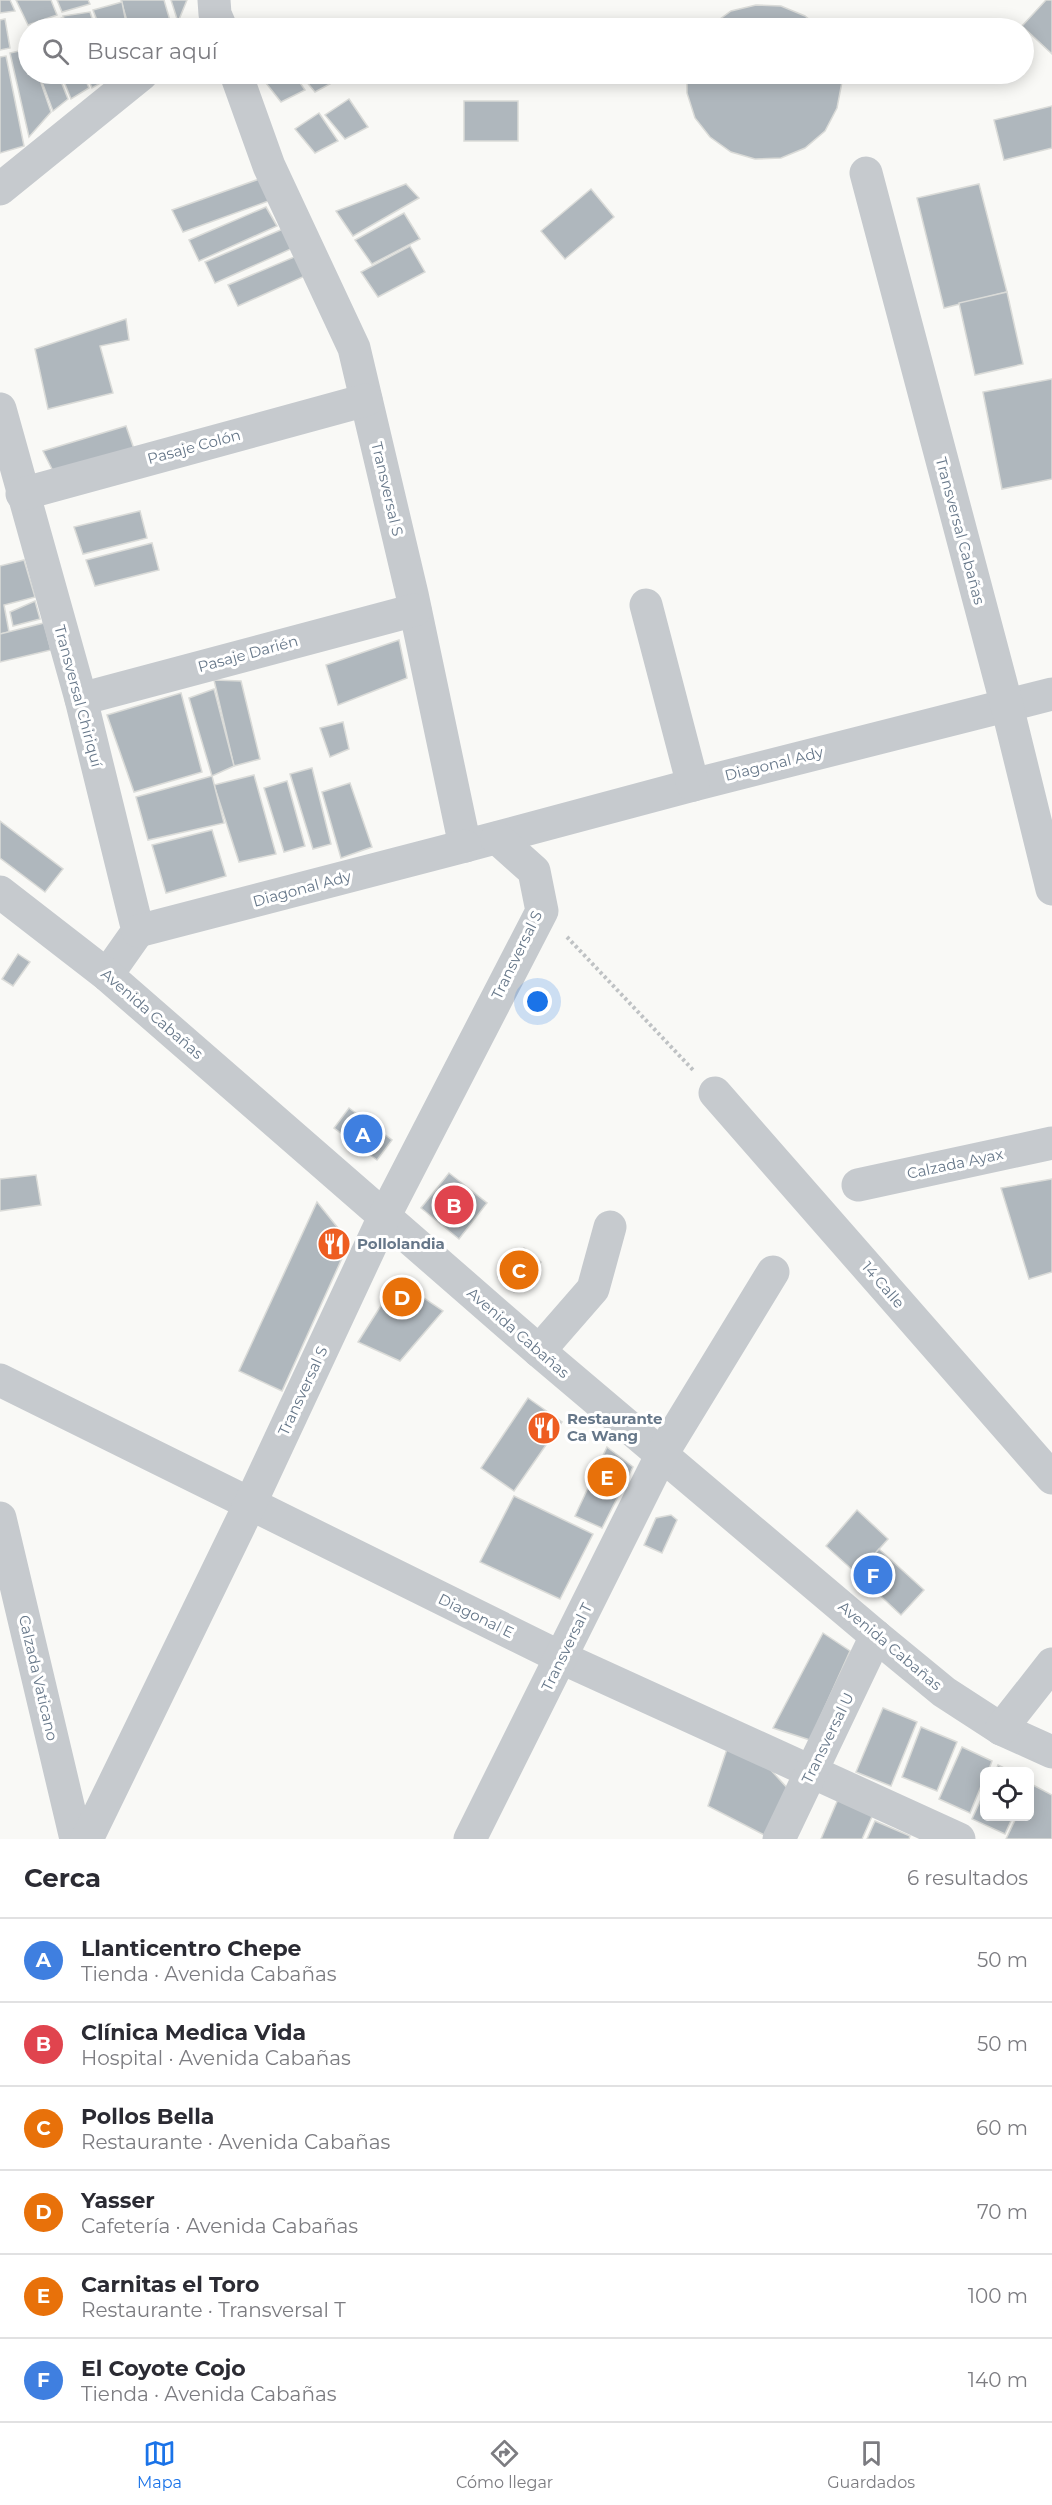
<!DOCTYPE html>
<html lang="es">
<head>
<meta charset="utf-8">
<style>
	body { margin:0; font-family:Montserrat,sans-serif; background:#f2f2f3; color:#2b2b33 }
	.controls { position:absolute; right:18px; bottom:18px; display:grid; overflow:hidden; border-radius:9px; box-shadow:0 3px 15px #0003 }
	.controls button { width:54px; height:54px; display:grid; place-items:center; padding:0; border:0; border-bottom:2px solid #e1e1e2; background:#fff; color:#2b2b33; font:30px sans-serif }
	.you { position:absolute; left:538px; top:1002px; width:21px; height:21px; margin:-15px; border:4px solid #fff; border-radius:50%; background:#1a73e8; box-shadow:0 0 0 9px #1a73e833 }
	.badge { display:grid; place-items:center; width:39px; height:39px; border-radius:50%; background:#1a73e8; color:#fff; font-size:20px; font-weight:700 }
	.pin { position:absolute; translate:-50% -50%; border:3px solid #fff; box-shadow:0 2px 6px #0006 }
	.list { margin:0; padding:0; list-style:none }
	h2 { display:flex; justify-content:space-between; align-items:center; height:78px; margin:0; padding:0 24px; font-size:26px }
	h2 small { font-size:20px; font-weight:400; color:#7c7c81 }
	.list li { display:grid; grid-template-columns:39px 1fr auto; gap:18px; align-items:center; box-sizing:border-box; height:84px; padding:0 24px; border-top:2px solid #e1e1e2 }
	.list b { display:block; font-size:22px; white-space:nowrap }
	.list p { margin:0; font-size:20px; white-space:nowrap; color:#7c7c81 }
	.list em { font-size:20px; font-style:normal; color:#7c7c81 }
	.icon { flex:none; width:33px; height:33px; fill:none; stroke:currentColor; stroke-width:2; stroke-linecap:round; stroke-linejoin:round }
	.map { position:relative; flex:none; width:1052px; height:1839px; overflow:hidden }
	.search { position:absolute; background:#fff; box-shadow:0 3px 15px #0003; left:18px; right:18px; top:18px; height:66px; display:flex; align-items:center; gap:15px; box-sizing:border-box; padding:0 21px; border-radius:33px; color:#7c7c81; font-size:22px }
	.sheet { height:582px; background:#fff }
	nav { display:flex; justify-content:space-around; align-items:center; box-sizing:border-box; height:84px; border-top:2px solid #e1e1e2; background:#fff; font-size:16px; color:#7c7c81 }
	nav a { display:grid; justify-items:center; gap:3px }
	nav .on { color:#1a73e8 }
	.map>svg:first-child { display:block }
</style>
</head>
<body>
<div class="map">
<svg width="1052" height="1839" viewBox="0 0 1052 1839">
	<rect width="100%" height="100%" fill="#f9f9f6"/>
	<g fill="#afb7bd" stroke="#dadbd8" stroke-width="1.5">
		<polygon points="0,0 10,0 15,11 0,13"/>
		<polygon points="16,0 51,0 57,15 28,25"/>
		<polygon points="57,0 88,0 90,4 62,12"/>
		<polygon points="121,0 164,0 171,24 168,28 129,28"/>
		<polygon points="171,0 187,0 178,22"/>
		<polygon points="1046,0 1052,0 1052,54 1022,26"/>
		<polygon points="122,2 127,28 100,28 93,10"/>
		<polygon points="756,5 781,6 805,16 819,28 708,28 731,11"/>
		<polygon points="90,12 95,28 68,28 63,16"/>
		<polygon points="62,18 66,28 42,28 41,26"/>
		<polygon points="5,19 10,48 0,50 0,20"/>
		<polygon points="28,49 28,74 38,74 51,112 29,137 10,53"/>
		<polygon points="6,56 24,146 0,153 0,57"/>
		<polygon points="39,74 58,74 68,99 53,111"/>
		<polygon points="61,74 83,74 89,88 71,99"/>
		<polygon points="86,74 110,74 111,77 92,88"/>
		<polygon points="268,74 294,74 305,90 281,102 262,78"/>
		<polygon points="300,74 335,74 339,79 315,92"/>
		<polygon points="687,74 840,74 842,82 837,108 825,131 805,148 781,158 755,159 731,152 710,137 695,118 687,93"/>
		<polygon points="349,99 368,127 345,139 325,115"/>
		<rect x="464" y="101" width="54" height="40"/>
		<polygon points="1052,106 1052,148 1004,160 994,120"/>
		<polygon points="319,113 338,141 315,153 295,129"/>
		<polygon points="262,178 271,200 183,232 172,210"/>
		<polygon points="406,184 419,198 353,236 336,211"/>
		<polygon points="979,184 1007,292 944,308 917,198"/>
		<polygon points="591,189 614,217 565,259 541,231"/>
		<polygon points="266,207 277,226 199,261 189,240"/>
		<polygon points="404,213 420,239 372,264 355,240"/>
		<polygon points="283,229 293,248 215,283 205,262"/>
		<polygon points="410,246 425,272 378,297 361,272"/>
		<polygon points="306,252 316,271 238,306 228,285"/>
		<polygon points="1007,292 1023,364 975,375 959,303"/>
		<polygon points="126,319 129,340 100,346 113,393 48,409 35,349"/>
		<polygon points="1052,379 1052,479 1002,489 983,392"/>
		<polygon points="126,426 134,449 54,473 43,451"/>
		<polygon points="140,511 147,538 83,554 74,527"/>
		<polygon points="152,543 159,570 95,586 86,560"/>
		<polygon points="24,560 35,597 4,605 9,632 0,634 0,566"/>
		<polygon points="35,601 40,619 13,626 10,612"/>
		<polygon points="44,623 51,650 0,662 0,634"/>
		<polygon points="399,640 407,678 338,705 326,665"/>
		<polygon points="214,680 241,681 260,759 234,766"/>
		<polygon points="214,689 234,766 212,776 189,698"/>
		<polygon points="181,693 202,772 134,792 107,715"/>
		<polygon points="343,722 349,749 330,757 320,728"/>
		<polygon points="312,768 331,844 313,849 290,774"/>
		<polygon points="254,775 276,854 239,862 214,785"/>
		<polygon points="212,776 224,823 148,840 136,797"/>
		<polygon points="287,781 305,846 284,852 264,788"/>
		<polygon points="350,783 372,847 341,858 322,792"/>
		<polygon points="0,821 63,869 45,892 0,858"/>
		<polygon points="212,830 226,876 166,893 152,845"/>
		<polygon points="18,954 30,962 13,986 2,979"/>
		<polygon points="349,1108 392,1140 377,1160 334,1128"/>
		<polygon points="449,1173 487,1203 459,1239 421,1208"/>
		<polygon points="36,1175 41,1205 0,1211 0,1179"/>
		<polygon points="1052,1179 1052,1272 1029,1279 1001,1188"/>
		<polygon points="317,1202 342,1233 343,1256 282,1391 239,1371"/>
		<polygon points="524,1248 541,1262 514,1292 498,1277"/>
		<polygon points="394,1285 406,1286 443,1311 400,1361 358,1342"/>
		<polygon points="528,1398 562,1422 514,1491 481,1468"/>
		<polygon points="607,1447 633,1467 602,1528 575,1516"/>
		<polygon points="514,1496 593,1534 560,1599 480,1562"/>
		<polygon points="857,1510 888,1539 857,1574 826,1546"/>
		<polygon points="671,1515 677,1520 662,1553 644,1545 656,1518"/>
		<polygon points="879,1549 924,1590 901,1615 857,1574"/>
		<polygon points="823,1633 850,1651 810,1740 773,1728"/>
		<polygon points="883,1708 917,1722 891,1786 856,1772"/>
		<polygon points="921,1727 957,1742 937,1791 902,1777"/>
		<polygon points="962,1747 992,1761 988,1772 984,1772 984,1779 970,1813 939,1799"/>
		<polygon points="727,1749 769,1768 789,1790 768,1837 708,1806"/>
		<polygon points="998,1765 1012,1772 995,1772"/>
		<polygon points="1033,1785 1052,1795 1052,1839 1006,1839 1017,1816 1030,1816 1030,1792"/>
		<polygon points="984,1793 984,1816 1013,1816 1005,1834 972,1819"/>
		<polygon points="839,1797 874,1812 862,1839 821,1839"/>
		<polygon points="875,1821 910,1836 909,1839 867,1839"/>
	</g>
	<g fill="none" stroke-linecap="round" stroke-linejoin="round">
		<polyline stroke="#bfc2c4" stroke-width="4" stroke-dasharray="3 3" stroke-linecap="butt" points="567,937 694,1071"/>
		<g stroke="#c6cace" stroke-width="33">
			<polyline points="214,0 215,14 221,28"/>
			<polyline points="236,74 269,166 354,348 412,594 465,846 693,785 1052,694"/>
			<polyline points="866,173 1007,706 1052,889"/>
			<polyline points="0,189 142,74"/>
			<polyline points="0,409 81,699 138,931 107,975"/>
			<polyline points="22,494 366,400"/>
			<polyline points="646,605 693,785"/>
			<polyline points="81,699 415,610"/>
			<polyline points="0,892 107,975 539,1351 876,1636 944,1692 1001,1729 1052,1752"/>
			<polyline points="138,931 465,846"/>
			<polyline points="715,1093 1052,1478"/>
			<polyline points="858,1185 1052,1143"/>
			<polyline points="539,1351 593,1289 610,1227"/>
			<polyline points="0,1380 562,1658 959,1839"/>
			<polyline points="0,1518 76,1839"/>
			<polyline points="1001,1729 1052,1664"/>
			<polyline points="87,1839 250,1504 384,1217 542,911 534,871 497,838"/>
			<polyline points="470,1839 662,1454 773,1272"/>
			<polyline points="779,1839 876,1636"/>
		</g>
	</g>
	<defs>
		<symbol id="restaurant-disc" viewBox="-11 -11 22 22"><circle r="9.5" fill="#ee5d21" stroke="#fff"/><path d="M-5-6h1v4h1v-4h1v4h1v-4h1v5L-1.5 .5V6h-2V.5L-5-1ZM5-6V6H3V1.5H1.5Q1.5-4 5-6Z" fill="#fff"/></symbol>
	</defs>
	<g fill-rule="evenodd">
		<use href="#restaurant-disc" x="315" y="1225" width="38" height="38"/>
		<use href="#restaurant-disc" x="525" y="1409" width="38" height="38"/>
	</g>
	<g text-anchor="middle" stroke-width="6" stroke-linejoin="round" paint-order="stroke">
		<g font-size="15" fill="#667789" stroke="#fff">
			<text transform="translate(194 447) rotate(-15)" y="5">Pasaje Colón</text>
			<text transform="translate(387 489) rotate(77)" y="5">Transversal S</text>
			<text transform="translate(960 531) rotate(75)" y="5">Transversal Cabañas</text>
			<text transform="translate(248 654) rotate(-15)" y="5">Pasaje Darién</text>
			<text transform="translate(78 696) rotate(75)" y="5">Transversal Chiriquí</text>
			<text transform="translate(774 764) rotate(-14)" y="5">Diagonal Ady</text>
			<text transform="translate(302 889) rotate(-15)" y="5">Diagonal Ady</text>
			<text transform="translate(517 955) rotate(-64)" y="5">Transversal S</text>
			<text transform="translate(152 1014) rotate(41)" y="5">Avenida Cabañas</text>
			<text transform="translate(955 1164) rotate(-12)" y="5">Calzada Ayax</text>
			<text transform="translate(883 1285) rotate(49)" y="5">14 Calle</text>
			<text transform="translate(518 1333) rotate(41)" y="5">Avenida Cabañas</text>
			<text transform="translate(303 1391) rotate(-65)" y="5">Transversal S</text>
			<text transform="translate(476 1616) rotate(26)" y="5">Diagonal E</text>
			<text transform="translate(890 1646) rotate(40)" y="5">Avenida Cabañas</text>
			<text transform="translate(567 1647) rotate(-64)" y="5">Transversal T</text>
			<text transform="translate(38 1678) rotate(77)" y="5">Calzada Vaticano</text>
			<text transform="translate(828 1738) rotate(-64)" y="5">Transversal U</text>
		</g>
		<g font-size="15" font-weight="bold" fill="#667789" stroke="#fff" text-anchor="start">
			<text x="357" y="1249">Pollolandia</text>
			<text x="567" y="1424">Restaurante<tspan x="567" dy="17">Ca Wang</tspan></text>
		</g>
	</g>
</svg>
<div class="controls">
<button><svg class="icon" aria-label="locate" viewBox="0 0 24 24"><circle cx="12" cy="12" r="6"/><path d="M12 2v4M12 18v4M2 12h4M18 12h4"/></svg></button>
</div>
<div class="you"></div>
<div class="pin badge" style="left:363px;top:1134px;background:#3f7fe0">A</div>
<div class="pin badge" style="left:454px;top:1205px;background:#e0444e">B</div>
<div class="pin badge" style="left:519px;top:1270px;background:#e8710a">C</div>
<div class="pin badge" style="left:402px;top:1297px;background:#e8710a">D</div>
<div class="pin badge" style="left:607px;top:1477px;background:#e8710a">E</div>
<div class="pin badge" style="left:873px;top:1575px;background:#3f7fe0">F</div>
<div class="search"><svg class="icon" aria-label="search" viewBox="0 0 24 24"><circle cx="10" cy="10" r="6"/><path d="M15 15l6 6"/></svg>Buscar aquí</div>
</div>
<section class="sheet">
<h2>Cerca<small>6 resultados</small></h2>
<ul class="list">
<li><span class="badge" style="background:#3f7fe0">A</span><div><b>Llanticentro Chepe</b><p>Tienda · Avenida Cabañas</p></div><em>50 m</em></li>
<li><span class="badge" style="background:#e0444e">B</span><div><b>Clínica Medica Vida</b><p>Hospital · Avenida Cabañas</p></div><em>50 m</em></li>
<li><span class="badge" style="background:#e8710a">C</span><div><b>Pollos Bella</b><p>Restaurante · Avenida Cabañas</p></div><em>60 m</em></li>
<li><span class="badge" style="background:#e8710a">D</span><div><b>Yasser</b><p>Cafetería · Avenida Cabañas</p></div><em>70 m</em></li>
<li><span class="badge" style="background:#e8710a">E</span><div><b>Carnitas el Toro</b><p>Restaurante · Transversal T</p></div><em>100 m</em></li>
<li><span class="badge" style="background:#3f7fe0">F</span><div><b>El Coyote Cojo</b><p>Tienda · Avenida Cabañas</p></div><em>140 m</em></li>
</ul>
</section>
<nav>
<a class="on"><svg class="icon" aria-label="map" viewBox="0 0 24 24"><path d="M3 6l6-2 6 2 6-2v14l-6 2-6-2-6 2zM9 4v14M15 6v14"/></svg>Mapa</a>
<a><svg class="icon" aria-label="directions" viewBox="0 0 24 24"><path d="M12 3l9 9-9 9-9-9zM9 14v-3h6M13 9l2 2-2 2"/></svg>Cómo llegar</a>
<a><svg class="icon" aria-label="saved" viewBox="0 0 24 24"><path d="M7 4h10v16l-5-4-5 4z"/></svg>Guardados</a>
</nav>
</body>
</html>
